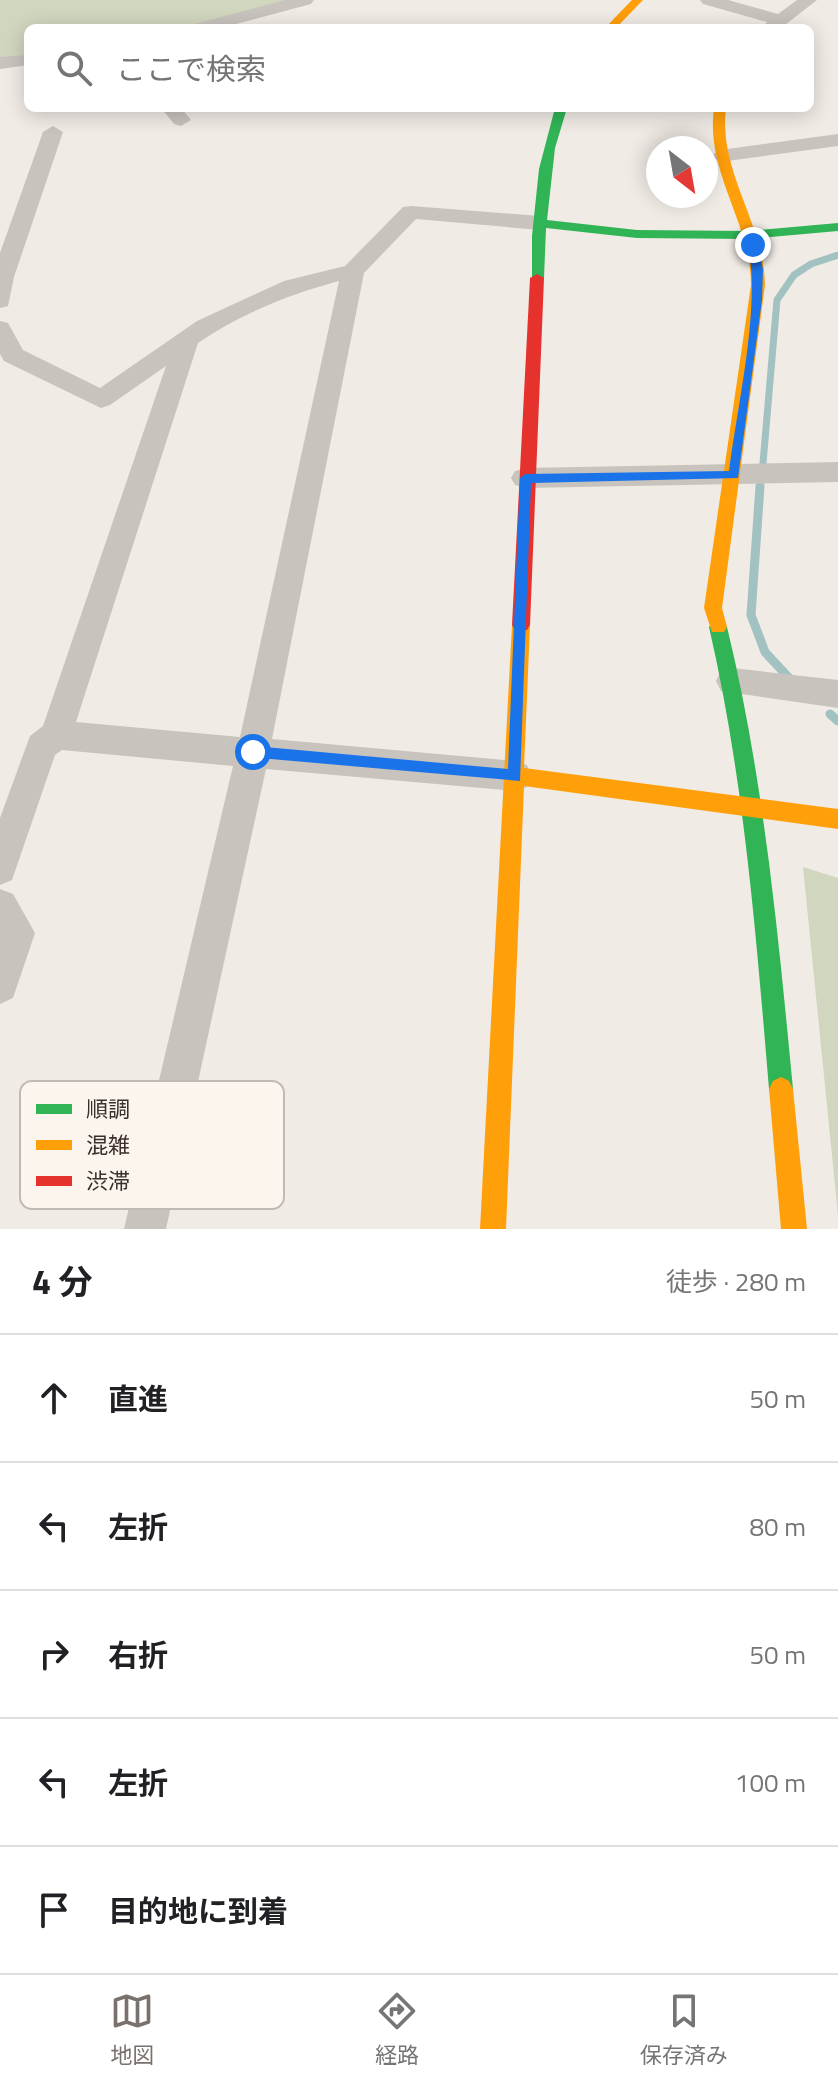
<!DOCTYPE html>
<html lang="ja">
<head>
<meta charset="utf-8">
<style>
	body { margin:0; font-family:"Titillium Web","Noto Sans JP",sans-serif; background:#f2f2f2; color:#202124 }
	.compass { position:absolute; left:646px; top:136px; width:72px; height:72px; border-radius:50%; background:#fff; box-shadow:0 4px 20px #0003; rotate:149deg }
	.stop { position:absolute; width:24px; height:24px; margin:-18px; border:6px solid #1a73e8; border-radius:50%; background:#fff }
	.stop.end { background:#1a73e8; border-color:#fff; box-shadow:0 2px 8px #0008 }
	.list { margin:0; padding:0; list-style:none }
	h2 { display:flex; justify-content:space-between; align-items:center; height:104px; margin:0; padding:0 32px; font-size:34px }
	h2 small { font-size:26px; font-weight:400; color:#757577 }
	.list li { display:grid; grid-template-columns:52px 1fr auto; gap:24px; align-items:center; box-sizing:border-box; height:128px; padding:0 32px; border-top:2px solid #e0e0e0 }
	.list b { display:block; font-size:30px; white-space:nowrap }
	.list em { font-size:26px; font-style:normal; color:#757577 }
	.icon { flex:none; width:44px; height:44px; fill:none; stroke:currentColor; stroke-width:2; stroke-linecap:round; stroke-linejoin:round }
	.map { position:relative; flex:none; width:838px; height:1229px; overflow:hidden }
	.search { position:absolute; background:#fff; box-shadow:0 4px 20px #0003; left:24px; right:24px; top:24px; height:88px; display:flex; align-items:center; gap:20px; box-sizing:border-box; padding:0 28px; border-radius:12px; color:#757577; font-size:30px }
	.sheet { height:744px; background:#fff }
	nav { display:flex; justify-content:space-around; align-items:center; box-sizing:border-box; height:112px; border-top:2px solid #e0e0e0; background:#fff; font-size:22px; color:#757577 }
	nav a { display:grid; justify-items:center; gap:4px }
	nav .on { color:#7a716c }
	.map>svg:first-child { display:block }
</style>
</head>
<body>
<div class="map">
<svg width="838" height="1229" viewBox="0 0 838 1229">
	<rect width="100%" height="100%" fill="#f0ebe5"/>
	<g fill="#d1d6bf">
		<polygon points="0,0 292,0 190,28 28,28 28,57 0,59"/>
		<polygon points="803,867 838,878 838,1215"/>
	</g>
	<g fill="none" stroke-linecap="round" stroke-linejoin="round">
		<polyline stroke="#a1c2c1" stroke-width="7" points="763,463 777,300 794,275 811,264 838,255"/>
		<g stroke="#a1c2c1" stroke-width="9">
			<polyline points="760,486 751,615 765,652 790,679"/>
			<polyline points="830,714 838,721"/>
		</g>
		<g fill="#c9c3be" fill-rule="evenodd">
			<polygon points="285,0 314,0 311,4 221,28 192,28 195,24"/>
			<polygon points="700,0 728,0 778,14 797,0 817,0 781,28 761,28 767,22 703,4"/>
			<polygon points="28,55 28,65 0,69 0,57"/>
			<polygon points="161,108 181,108 191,120 181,126 174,124"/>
			<polygon points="53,126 63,132 14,277 8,306 0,308 0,253 43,132"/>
			<polygon points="838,134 838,146 720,162 710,156 720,150"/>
			<path d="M411,206L540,216L551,223L540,230L416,219L364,273L272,739L515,761L527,765L532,776L527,787L515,791L266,769L166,1229H124L233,766L62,750L55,755L12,880L0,885V818L30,736L43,726L166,366L110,405L101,408L4,361L0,354V321L8,323L23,350L100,388L197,321L284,281L345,266L403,207ZM339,281L240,737L76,722L198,343C240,314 290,294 339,281Z"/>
			<polygon points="838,462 838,482 525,488 515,485 511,478 515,471 525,468"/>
			<polygon points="732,668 838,680 838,708 721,691 716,681 721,671"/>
			<polygon points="0,889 13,894 35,933 13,998 0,1004"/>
		</g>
		<g fill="#30b455" fill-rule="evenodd">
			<polygon points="555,108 567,108 555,148 547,220 637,230 748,231 838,223 838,231 748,239 637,238 546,228 544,278 537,282 532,281 532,236 539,169"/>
			<path d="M718,619L724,622L727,627C764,779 778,934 793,1089L789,1097L781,1101L773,1097L769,1089C756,934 744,779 709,627L712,622Z"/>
		</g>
		<g fill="#ff9f0a" fill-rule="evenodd">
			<polygon points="632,0 643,0 616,28 605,28"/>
			<path d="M714,108H726C718,172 764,222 765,285L722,608L727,627L724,632H712L704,608L751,285C751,222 705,172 714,108Z"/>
			<polygon points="521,618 527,620 530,625 524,768 838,809 838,829 524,786 506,1229 480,1229 512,625 515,620"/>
			<polygon points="781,1077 789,1081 793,1089 807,1229 781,1229 769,1089 773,1081"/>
		</g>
		<polygon fill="#e5322d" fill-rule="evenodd" points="537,274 544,278 530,625 527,630 515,630 512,625 530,278"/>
	</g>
	<path fill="#1a73e8" d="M753,242L757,245L763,269L762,300L738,478L531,483L520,781L248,757L246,752L253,746L508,769L520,478L525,474L729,471C737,406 761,307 748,245Z"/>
	<rect x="20" y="1081" width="264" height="128" rx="12" fill="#fbf5ee" stroke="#c1bab4" stroke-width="2"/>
	<rect x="36" y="1104" width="36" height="10" fill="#30b455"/>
	<rect x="36" y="1140" width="36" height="10" fill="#ff9f0a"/>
	<rect x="36" y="1176" width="36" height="10" fill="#e5322d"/>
	<g font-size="22" fill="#3b302b">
		<text x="86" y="1117">順調</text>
		<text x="86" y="1153">混雑</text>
		<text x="86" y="1189">渋滞</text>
	</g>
</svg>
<svg class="compass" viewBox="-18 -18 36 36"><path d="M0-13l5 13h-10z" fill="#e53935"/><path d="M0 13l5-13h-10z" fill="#757577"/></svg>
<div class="stop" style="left:253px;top:752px"></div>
<div class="stop end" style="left:753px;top:245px"></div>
<div class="search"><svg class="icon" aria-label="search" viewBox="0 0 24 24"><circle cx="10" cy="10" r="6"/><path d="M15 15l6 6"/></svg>ここで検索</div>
</div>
<section class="sheet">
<h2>4 分<small>徒歩 · 280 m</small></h2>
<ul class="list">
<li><svg class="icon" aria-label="ahead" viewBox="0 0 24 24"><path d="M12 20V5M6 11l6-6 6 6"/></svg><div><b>直進</b></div><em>50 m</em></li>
<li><svg class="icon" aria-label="left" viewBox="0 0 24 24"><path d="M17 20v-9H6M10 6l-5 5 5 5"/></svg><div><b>左折</b></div><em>80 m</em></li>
<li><svg class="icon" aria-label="right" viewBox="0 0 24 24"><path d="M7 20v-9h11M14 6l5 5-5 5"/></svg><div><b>右折</b></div><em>50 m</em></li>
<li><svg class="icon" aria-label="left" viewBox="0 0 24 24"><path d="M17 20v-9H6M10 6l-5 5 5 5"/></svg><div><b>左折</b></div><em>100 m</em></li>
<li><svg class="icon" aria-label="arrive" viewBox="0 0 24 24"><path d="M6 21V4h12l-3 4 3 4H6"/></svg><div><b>目的地に到着</b></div></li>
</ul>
</section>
<nav>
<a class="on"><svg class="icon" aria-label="map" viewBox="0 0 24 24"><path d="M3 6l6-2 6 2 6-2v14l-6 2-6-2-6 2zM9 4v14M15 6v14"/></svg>地図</a>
<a><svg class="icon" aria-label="directions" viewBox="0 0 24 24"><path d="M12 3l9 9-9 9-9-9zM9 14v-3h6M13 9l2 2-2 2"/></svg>経路</a>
<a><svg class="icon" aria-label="saved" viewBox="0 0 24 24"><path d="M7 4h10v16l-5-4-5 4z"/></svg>保存済み</a>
</nav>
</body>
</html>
